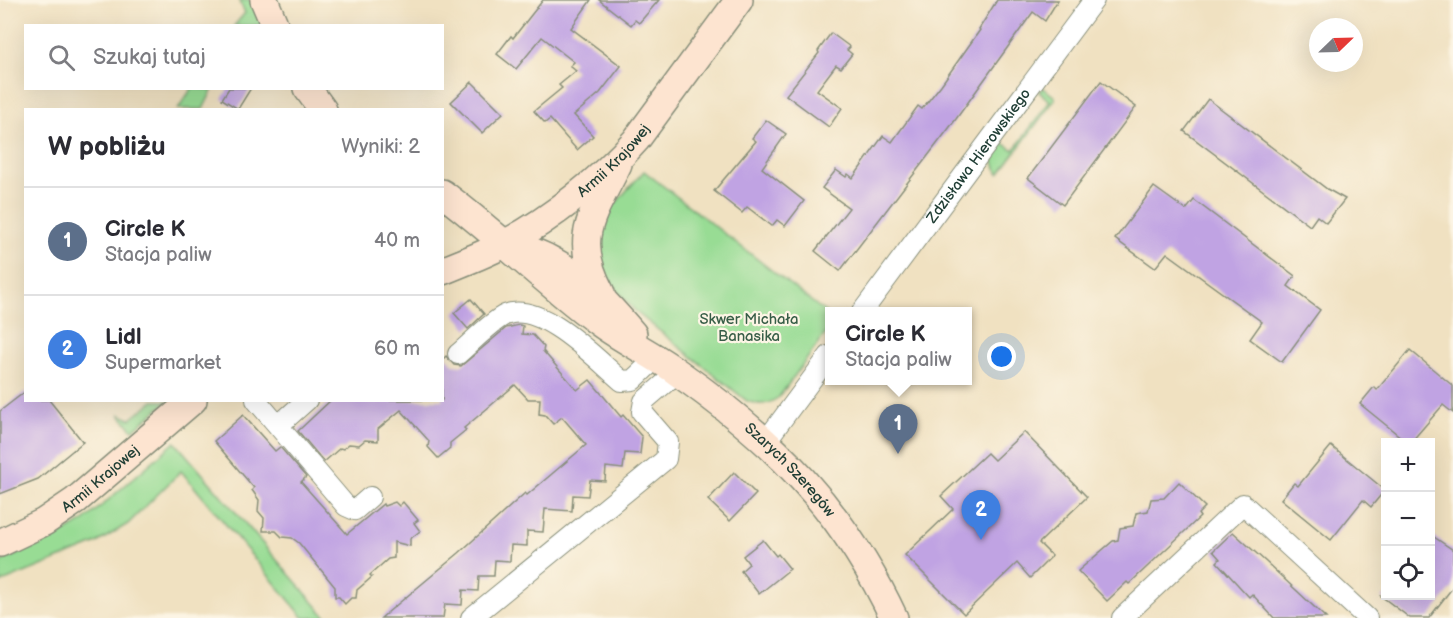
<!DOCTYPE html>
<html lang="pl">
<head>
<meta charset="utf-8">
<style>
	body { margin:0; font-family:"Balsamiq Sans",sans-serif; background:#f7f7f7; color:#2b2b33 }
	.controls { position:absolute; right:18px; bottom:18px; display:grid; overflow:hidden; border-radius:0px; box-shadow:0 6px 24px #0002 }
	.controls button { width:54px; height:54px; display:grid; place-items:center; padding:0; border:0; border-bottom:2px solid #e1e1e2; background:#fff; color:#2b2b33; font:30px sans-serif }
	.compass { position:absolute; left:1309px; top:18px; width:54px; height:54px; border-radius:50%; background:#fff; box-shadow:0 6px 24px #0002; rotate:67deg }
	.you { position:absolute; left:1002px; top:357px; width:21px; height:21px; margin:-15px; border:4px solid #fff; border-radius:50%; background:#1a73e8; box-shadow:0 0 0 9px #1a73e833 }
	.badge { display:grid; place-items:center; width:39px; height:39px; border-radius:50%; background:#1a73e8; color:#fff; font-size:20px; font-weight:700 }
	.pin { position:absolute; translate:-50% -50px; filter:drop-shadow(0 2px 3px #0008) }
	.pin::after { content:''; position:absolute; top:32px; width:21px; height:18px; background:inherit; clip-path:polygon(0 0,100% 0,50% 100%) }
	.popup { position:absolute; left:825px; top:307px; width:147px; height:78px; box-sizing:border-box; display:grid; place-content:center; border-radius:0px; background:#fff; filter:drop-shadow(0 2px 4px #0005); font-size:20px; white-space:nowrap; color:#7c7c81 }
	.popup b { font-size:22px; color:#2b2b33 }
	.popup::after { content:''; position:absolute; left:50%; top:100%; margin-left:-12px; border:12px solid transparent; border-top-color:#fff }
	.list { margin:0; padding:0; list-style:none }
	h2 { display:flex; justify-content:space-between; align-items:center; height:78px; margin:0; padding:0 24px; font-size:26px }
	h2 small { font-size:20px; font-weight:400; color:#7c7c81 }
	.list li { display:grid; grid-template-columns:39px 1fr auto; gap:18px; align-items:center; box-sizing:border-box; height:108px; padding:0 24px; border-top:2px solid #e1e1e2 }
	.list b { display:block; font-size:22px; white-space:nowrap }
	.list p { margin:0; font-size:20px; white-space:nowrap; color:#7c7c81 }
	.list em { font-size:20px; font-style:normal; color:#7c7c81 }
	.icon { flex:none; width:33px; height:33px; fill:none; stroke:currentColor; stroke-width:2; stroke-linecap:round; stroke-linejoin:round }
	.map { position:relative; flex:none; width:1453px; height:618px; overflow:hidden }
	.search { position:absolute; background:#fff; box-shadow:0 6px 24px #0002; left:24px; top:24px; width:420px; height:66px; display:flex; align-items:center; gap:15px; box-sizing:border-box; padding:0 21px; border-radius:0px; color:#7c7c81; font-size:22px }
	.panel { position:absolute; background:#fff; box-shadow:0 6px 24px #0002; left:24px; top:108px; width:420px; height:294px; border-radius:0px }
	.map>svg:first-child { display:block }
</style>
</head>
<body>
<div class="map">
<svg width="1453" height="618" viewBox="0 0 1453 618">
	<rect width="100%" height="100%" fill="#fcf5e5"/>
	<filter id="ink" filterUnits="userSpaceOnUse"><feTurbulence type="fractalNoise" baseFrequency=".0167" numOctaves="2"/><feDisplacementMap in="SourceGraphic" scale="12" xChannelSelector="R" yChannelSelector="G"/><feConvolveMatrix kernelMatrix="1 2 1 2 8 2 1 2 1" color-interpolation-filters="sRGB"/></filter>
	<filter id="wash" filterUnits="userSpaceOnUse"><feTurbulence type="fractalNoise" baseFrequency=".008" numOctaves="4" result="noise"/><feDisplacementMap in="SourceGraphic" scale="24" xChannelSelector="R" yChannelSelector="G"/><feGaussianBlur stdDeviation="1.35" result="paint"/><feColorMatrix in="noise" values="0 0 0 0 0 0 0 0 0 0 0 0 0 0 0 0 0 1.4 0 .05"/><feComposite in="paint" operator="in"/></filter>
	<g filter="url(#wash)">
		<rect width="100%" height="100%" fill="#f0e1c1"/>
		<g fill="#98dc94" stroke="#5c8c64" stroke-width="1.5">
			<polygon points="239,0 252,0 264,25 234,26 245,13"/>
			<path d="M1042,87L1055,97V99L999,174C992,163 993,152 1001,142L1014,150L1050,101L1039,92Z"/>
			<polygon points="192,88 213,89 203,109 178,109"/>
			<path d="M644,171L829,315V329L779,397C768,405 761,406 747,401L636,312L615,289L606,274L598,255L601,227L611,208Z"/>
			<polygon points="153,401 168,401 133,430 119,414 131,419"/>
			<polygon points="175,442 327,618 304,618 181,471 128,524 95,544 0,583 0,562 60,535 84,521"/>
		</g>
		<g id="blocks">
			<g fill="#c0a3e3">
				<polygon points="543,0 591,0 571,28 621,66 600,93 574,115 593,136 577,150 550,119 545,123 534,111 562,88 559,85 576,71 570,66 574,62 542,37 516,69 497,54 511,36 513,38"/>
				<polygon points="599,0 659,0 639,23 635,20 631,25"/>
				<polygon points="997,0 1058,0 1045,21 1033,12 956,119 840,271 815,251 849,208 822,188 836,170 846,177 848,174 853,178 883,136 892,142 918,106 922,109 941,85 980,30 979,29"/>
				<polygon points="831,33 850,47 847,50 852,54 841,68 836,65 817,90 842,108 829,127 786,95 819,53 818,51"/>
				<polygon points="1101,81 1136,107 1063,205 1028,178"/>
				<polygon points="472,82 503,113 482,133 451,102"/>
				<polygon points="229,88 251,88 238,109 222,99"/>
				<polygon points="1208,99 1327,189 1345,199 1326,223 1317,216 1310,226 1184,131"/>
				<polygon points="766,120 786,134 762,168 804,201 785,226 777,220 772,226 747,207 742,213 714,191 756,141 752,138"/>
				<polygon points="1154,187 1186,210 1194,200 1295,276 1288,286 1320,310 1282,362 1250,339 1262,322 1167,253 1155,268 1115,239"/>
				<polygon points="471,299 484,314 468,329 454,313"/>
				<polygon points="519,325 523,326 522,334 533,335 544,347 543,351 577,390 590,380 621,417 623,415 642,437 640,454 625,453 623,469 606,467 605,481 590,480 588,496 573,495 572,511 545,509 543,532 527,531 527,546 511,545 510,561 495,560 494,576 479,576 478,591 463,590 462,605 445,604 443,618 381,618 459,553 525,493 527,495 586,445 562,417 553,424 545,415 539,414 540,399 528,399 515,385 464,428 466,430 450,443 450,448 438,458 428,447 429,441 401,410 378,429 378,441 365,440 359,445 349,444 343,449 340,448 324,462 298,431 331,400 442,400 442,360 446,356 454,365 461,366 506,328"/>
				<polygon points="1410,350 1453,386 1453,413 1443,405 1411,442 1407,442 1360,404 1374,387 1377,390"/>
				<polygon points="26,391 26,400 49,400 83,442 38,479 0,494 0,411"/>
				<polygon points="243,415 275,451 280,447 306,477 301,482 347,534 383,504 384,506 395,502 399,506 403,502 418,520 414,523 420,531 410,539 410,546 394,542 394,558 388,559 370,575 372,577 357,590 356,598 351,598 345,604 339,597 335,597 335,587 299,543 292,538 282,537 276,531 263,531 264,518 258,511 259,500 252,490 254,488 214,441"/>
				<polygon points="1024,432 1087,497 1039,543 1052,556 1030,578 1017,563 964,614 905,555 953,509 941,496 987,453 994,460"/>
				<polygon points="1331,446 1385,490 1371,507 1363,500 1331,540 1281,499 1294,483 1298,486"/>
				<polygon points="734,472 756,494 730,521 708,500"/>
				<polygon points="1179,482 1205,507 1198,514 1200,517 1129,584 1127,582 1107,601 1078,571 1113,541 1118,540 1120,528 1133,526 1136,513 1148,511 1151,499 1164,498"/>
				<polygon points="1233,532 1266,562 1326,618 1274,618 1252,594 1249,597 1217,562 1220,559 1213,551"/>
				<polygon points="1431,535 1453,550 1453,587 1429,618 1410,618 1381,596 1431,596"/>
				<polygon points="763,540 776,556 778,554 790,569 759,594 741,571 749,564 743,556"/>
			</g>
		</g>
	</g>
	<g filter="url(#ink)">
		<use href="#blocks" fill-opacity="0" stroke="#888f7a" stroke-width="1.5"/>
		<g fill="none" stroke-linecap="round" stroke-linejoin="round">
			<defs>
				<g id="street">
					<path id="s1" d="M862,312L1094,0"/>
					<path d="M458,354C470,344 492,321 505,315C541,300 596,359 622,381L633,380L657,357"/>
					<polyline points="256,400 346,506 355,510 370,497"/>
					<polyline points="279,425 307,400"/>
					<polyline points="766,441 829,356"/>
					<polyline points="471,618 666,459 668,442 642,412 644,401 678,372"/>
					<polyline points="1122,618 1243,504 1367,618"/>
				</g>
				<g id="secondary">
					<polyline points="264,0 275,26"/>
					<polyline points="307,88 323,110"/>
					<path id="s2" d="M442,193C496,233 543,281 597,321C622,340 651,353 677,372C774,440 843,509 894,618"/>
					<path d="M518,247C567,259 602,297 633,334"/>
					<path id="s3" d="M442,271C464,262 486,254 506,243C551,219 603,178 636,140L739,0"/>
					<path d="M601,293C571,237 593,215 618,164"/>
					<path id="s4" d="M0,543L44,522L75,501L193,400"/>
				</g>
			</defs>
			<use href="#street" stroke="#888f7a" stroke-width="22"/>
			<use href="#secondary" stroke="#888f7a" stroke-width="30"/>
			<use href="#street" stroke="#fff" stroke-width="20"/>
			<use href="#secondary" stroke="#fde4d0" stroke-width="27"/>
		</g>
	</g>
	<g text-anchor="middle" stroke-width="4.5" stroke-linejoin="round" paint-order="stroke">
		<g font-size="15" fill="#1f3d34" stroke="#fcf5e5">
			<text dy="5" stroke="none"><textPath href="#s1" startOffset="195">Zdzisława Hierowskiego</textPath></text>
			<text dy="5" stroke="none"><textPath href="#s3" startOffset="206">Armii Krajowej</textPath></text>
			<text dy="5" stroke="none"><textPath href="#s2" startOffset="446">Szarych Szeregów</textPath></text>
			<text dy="5" stroke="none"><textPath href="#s4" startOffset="120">Armii Krajowej</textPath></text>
		</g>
		<g font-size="15" fill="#375d47" stroke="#fcf5e5">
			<text x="749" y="324">Skwer Michała<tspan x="749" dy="17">Banasika</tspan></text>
		</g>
	</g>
</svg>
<div class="controls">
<button>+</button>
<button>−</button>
<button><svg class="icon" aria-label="locate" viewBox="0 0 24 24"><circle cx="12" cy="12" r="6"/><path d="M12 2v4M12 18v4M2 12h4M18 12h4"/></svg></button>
</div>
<svg class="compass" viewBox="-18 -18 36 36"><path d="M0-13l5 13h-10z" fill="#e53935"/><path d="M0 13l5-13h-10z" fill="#7c7c81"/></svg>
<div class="you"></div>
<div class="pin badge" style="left:898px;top:454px;background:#5c6f8a">1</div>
<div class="popup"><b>Circle K</b>Stacja paliw</div>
<div class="pin badge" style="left:981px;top:540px;background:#3f7fe0">2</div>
<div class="search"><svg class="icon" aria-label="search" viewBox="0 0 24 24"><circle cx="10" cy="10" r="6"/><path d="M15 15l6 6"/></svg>Szukaj tutaj</div>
<section class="panel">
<h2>W pobliżu<small>Wyniki: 2</small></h2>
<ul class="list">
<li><span class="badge" style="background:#5c6f8a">1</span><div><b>Circle K</b><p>Stacja paliw</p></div><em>40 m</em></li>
<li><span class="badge" style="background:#3f7fe0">2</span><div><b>Lidl</b><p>Supermarket</p></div><em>60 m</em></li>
</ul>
</section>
</div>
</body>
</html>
